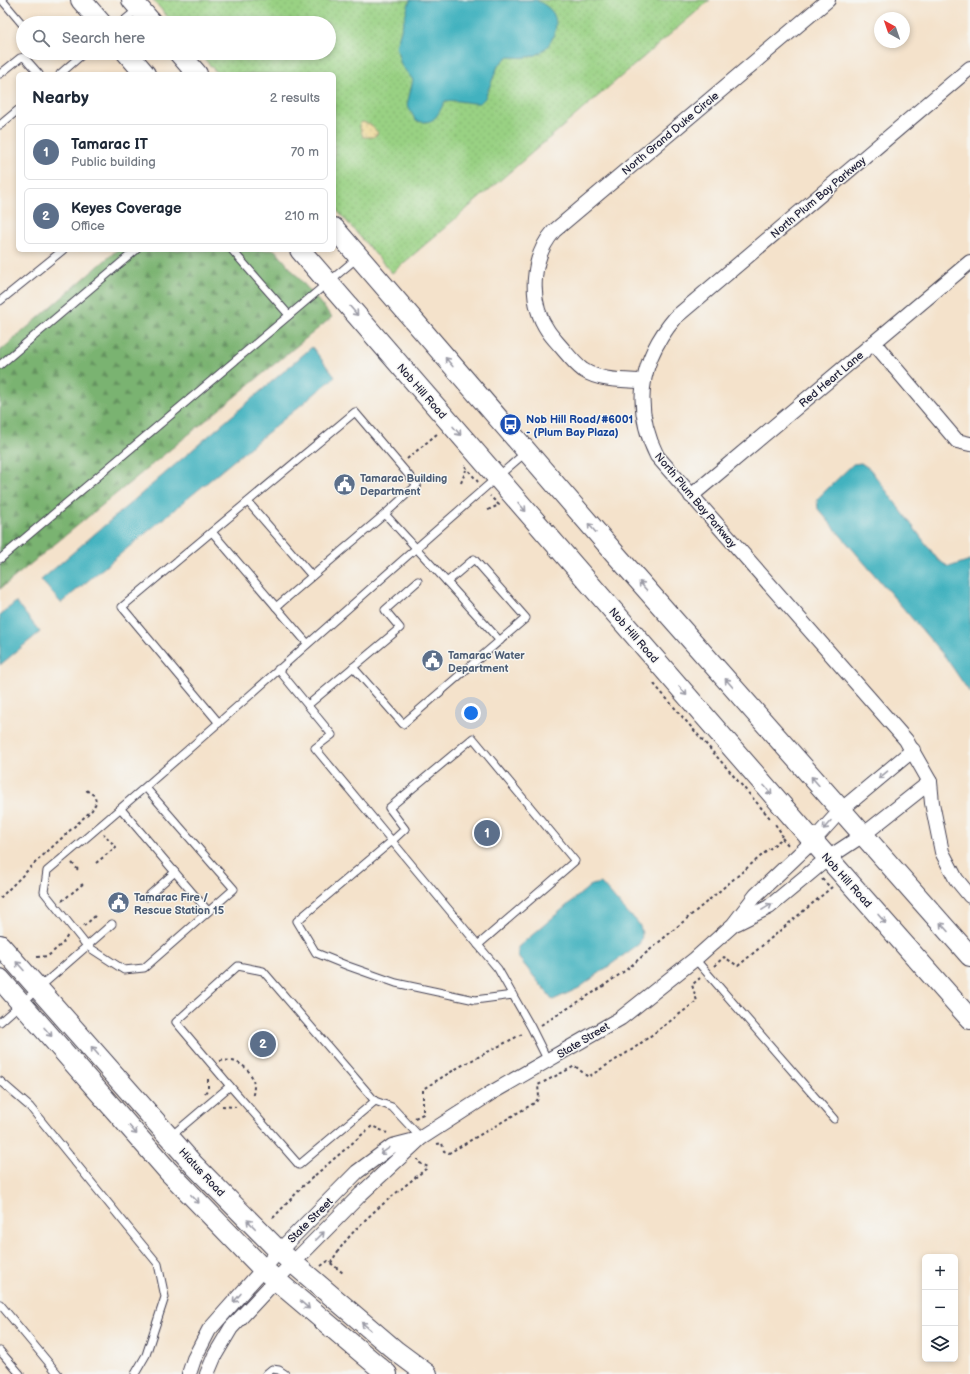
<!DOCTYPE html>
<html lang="en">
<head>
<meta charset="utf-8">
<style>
	body { margin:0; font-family:"Balsamiq Sans",sans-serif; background:#f6f6f7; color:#1f2937 }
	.controls { position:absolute; right:12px; bottom:12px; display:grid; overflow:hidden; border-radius:6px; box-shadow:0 2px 6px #0003 }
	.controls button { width:36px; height:36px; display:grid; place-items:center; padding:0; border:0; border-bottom:1px solid #e0e1e3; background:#fff; color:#1f2937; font:20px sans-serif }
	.compass { position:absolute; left:874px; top:12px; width:36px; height:36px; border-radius:50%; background:#fff; box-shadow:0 2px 6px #0003; rotate:320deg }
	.you { position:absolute; left:471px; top:713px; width:14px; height:14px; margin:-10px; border:3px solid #fff; border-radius:50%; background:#1a73e8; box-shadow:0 0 0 6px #1a73e833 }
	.badge { display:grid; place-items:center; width:26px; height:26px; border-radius:50%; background:#b5179e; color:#fff; font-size:13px; font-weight:700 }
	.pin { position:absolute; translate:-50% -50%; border:2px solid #fff; box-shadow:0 1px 4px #0006 }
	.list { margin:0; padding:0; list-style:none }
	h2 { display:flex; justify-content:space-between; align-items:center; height:52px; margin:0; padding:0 16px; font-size:17px }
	h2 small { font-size:13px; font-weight:400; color:#747a83 }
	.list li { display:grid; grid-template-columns:26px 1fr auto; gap:12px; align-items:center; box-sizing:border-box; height:56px; margin:0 8px 8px; padding:0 8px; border:1px solid #e0e1e3; border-radius:6px }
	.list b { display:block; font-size:15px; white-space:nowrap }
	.list p { margin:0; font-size:13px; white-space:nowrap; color:#747a83 }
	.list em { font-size:13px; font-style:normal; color:#747a83 }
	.icon { flex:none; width:22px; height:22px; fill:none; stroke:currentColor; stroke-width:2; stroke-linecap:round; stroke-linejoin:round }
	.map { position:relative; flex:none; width:970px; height:1374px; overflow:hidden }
	.search { position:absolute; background:#fff; box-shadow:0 2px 6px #0003; left:16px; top:16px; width:320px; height:44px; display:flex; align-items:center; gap:10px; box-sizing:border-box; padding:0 14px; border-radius:22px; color:#747a83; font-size:15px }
	.panel { position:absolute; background:#fff; box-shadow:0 2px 6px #0003; left:16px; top:72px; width:320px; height:180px; border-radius:6px }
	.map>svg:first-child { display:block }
</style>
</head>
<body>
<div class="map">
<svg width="970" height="1374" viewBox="0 0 970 1374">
	<defs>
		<pattern id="grass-dots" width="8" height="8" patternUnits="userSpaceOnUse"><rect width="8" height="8" fill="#99d183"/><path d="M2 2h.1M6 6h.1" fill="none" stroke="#84b372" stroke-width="1.8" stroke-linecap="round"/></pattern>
		<pattern id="forest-firs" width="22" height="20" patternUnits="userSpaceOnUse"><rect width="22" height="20" fill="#7ab371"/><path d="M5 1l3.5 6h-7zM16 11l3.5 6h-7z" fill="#64915e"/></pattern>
		<pattern id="sand-dots" width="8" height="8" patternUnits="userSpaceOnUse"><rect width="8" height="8" fill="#eeda9e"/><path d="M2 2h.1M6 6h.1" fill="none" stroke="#ccbb89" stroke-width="1.8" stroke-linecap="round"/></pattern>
	</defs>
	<rect width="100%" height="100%" fill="#f6f6f2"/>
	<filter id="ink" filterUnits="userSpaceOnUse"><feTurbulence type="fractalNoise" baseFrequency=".025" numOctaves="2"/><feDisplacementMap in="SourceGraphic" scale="8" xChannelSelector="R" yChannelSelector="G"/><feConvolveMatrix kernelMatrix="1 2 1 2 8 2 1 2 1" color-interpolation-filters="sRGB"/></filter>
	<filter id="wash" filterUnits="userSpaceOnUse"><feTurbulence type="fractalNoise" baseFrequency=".012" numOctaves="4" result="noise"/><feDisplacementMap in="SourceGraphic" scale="16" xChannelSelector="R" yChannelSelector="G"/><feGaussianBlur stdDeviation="0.9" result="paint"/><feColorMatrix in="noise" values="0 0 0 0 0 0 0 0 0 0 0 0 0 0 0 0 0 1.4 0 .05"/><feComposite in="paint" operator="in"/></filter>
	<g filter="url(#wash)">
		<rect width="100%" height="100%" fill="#f4e2cb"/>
		<polygon fill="url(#grass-dots)" stroke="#5e7a5f" points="153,0 710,0 392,273 334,207 334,74 218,74 199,53 329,53 329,23 173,23"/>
		<polygon fill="url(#forest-firs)" stroke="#4e6a56" points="117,250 275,250 332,317 0,589 0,351"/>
		<polygon fill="url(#sand-dots)" stroke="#887e6c" points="362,122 370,124 378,133 374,137 363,137 359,125"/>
		<g fill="#43b2bf" stroke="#326a7d">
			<path d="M410,0H536C542,3 549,7 553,13C561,27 551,47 538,54C528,59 517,57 507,57L498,66L485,98L480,103C468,104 458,99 445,101C437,116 435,125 416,121L407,105L413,80L401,65L396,46Z"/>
			<polygon points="312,347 335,377 61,603 41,580"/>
			<polygon points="861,463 870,469 938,560 949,567 970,560 970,693 946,658 818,509 817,499 853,464"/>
			<polygon points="16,602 40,632 0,665 0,615"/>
			<path d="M601,883L629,915C639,920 646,933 639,944L579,988L553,1000L518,957V947L591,885Z"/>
		</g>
	</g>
	<g filter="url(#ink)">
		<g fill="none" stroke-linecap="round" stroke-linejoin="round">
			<defs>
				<g id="lane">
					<polyline points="2,0 23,25"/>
					<polyline points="121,23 138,9"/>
					<polyline points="0,74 20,58 24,57 39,74"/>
					<polyline points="60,74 84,53"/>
					<polyline points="0,125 18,110"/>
					<polyline points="232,250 289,315"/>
					<polyline points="0,301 63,250"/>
					<polyline points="0,365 136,250"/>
					<polyline points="248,502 312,576"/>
					<polyline points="212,532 307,643"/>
					<polyline points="0,559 357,258"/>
					<polyline points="447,582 500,641"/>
					<polyline points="276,607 385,514"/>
					<polyline points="278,669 332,735 315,748 392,841 405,829 389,808 473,738 575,861 478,945"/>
					<polyline points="308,705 400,628 385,610 418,581"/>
					<polyline points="219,723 122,607 355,412 417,485 385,514 447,582 474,559 526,618 403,724 353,667"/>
					<polyline points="121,809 208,911"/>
					<polyline points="147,897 175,872"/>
					<polyline points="112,924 87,946 124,970 144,968 234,889 146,788"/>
					<polyline points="695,959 834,1119"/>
					<polyline points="513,995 475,1000 396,983 348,966 316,953 297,921 392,841 498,969 531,1027 548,1061"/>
					<path d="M0,1022L87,946L44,892L47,871C209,735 365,591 525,453"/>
					<polyline points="0,1081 30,1107 158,1264 165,1297 146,1355 135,1374"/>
					<polyline points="230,1086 299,1165 375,1101"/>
					<polyline points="170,1137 230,1086 176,1022 238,966 263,971 375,1101 392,1107 421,1138"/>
					<polyline points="0,1304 58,1374"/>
					<polyline points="0,1351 20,1374"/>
					<polyline points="266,1374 272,1369 279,1370 285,1374"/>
				</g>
				<g id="street">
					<path d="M970,68L676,317C640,359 632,406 657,456L906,740L930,782L932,803L942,852L956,879L970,896"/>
					<polyline points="874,343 957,441 970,444"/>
					<path d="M643,381C623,380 600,381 583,370C575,364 568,355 562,348C557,342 552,337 548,331C528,302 531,257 554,231L828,0"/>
					<polyline points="691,496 970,262"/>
					<polyline points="737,923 769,907 828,858 863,835 930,782"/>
					<polyline points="189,1374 194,1359 209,1330 279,1251 357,1172 392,1146 419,1139"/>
					<polyline points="207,1374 215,1355 231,1328 276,1280 361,1194 421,1138 491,1093 621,1018 695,959 733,925 756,895 813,841 841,810 913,750"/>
				</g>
				<g id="secondary">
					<polyline points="81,0 101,23"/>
					<polyline points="132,0 152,23"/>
					<polyline points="127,53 145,74"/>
					<polyline points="179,53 197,74"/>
					<polyline points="334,228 618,557 970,956"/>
					<polyline points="300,250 813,841 970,1019"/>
					<polyline points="0,945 194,1165 279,1251 396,1351 427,1374"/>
					<polyline points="0,979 168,1171 263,1269 387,1374"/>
				</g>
			</defs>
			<use href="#lane" stroke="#423f51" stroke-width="9"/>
			<use href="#street" stroke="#423f51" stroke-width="16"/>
			<use href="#secondary" stroke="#423f51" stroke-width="22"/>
			<g stroke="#423f51" stroke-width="2" stroke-dasharray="3 3" stroke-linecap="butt">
				<polyline points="407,459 438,433"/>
				<polyline points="465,466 478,482"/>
				<polyline points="461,483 466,470"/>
				<polyline points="488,510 499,505 490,496"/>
				<polyline points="654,684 770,818"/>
				<polyline points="782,838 789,846"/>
				<polyline points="72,863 80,872"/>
				<polyline points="96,863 116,847 104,834"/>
				<polyline points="822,879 830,887"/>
				<polyline points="0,898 36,862 92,810 96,803 95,796 86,790"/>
				<polyline points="62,901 84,883"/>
				<polyline points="84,926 95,916"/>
				<polyline points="37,957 48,956 63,943 68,935"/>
				<polyline points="714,966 724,957 738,966 832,887"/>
				<polyline points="541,1025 599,989 626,970 780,840 782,834 775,824"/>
				<path d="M220,1061C242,1057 260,1076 252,1097"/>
				<polyline points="205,1093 208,1089 208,1077"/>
				<polyline points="222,1106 236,1107"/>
				<polyline points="415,1118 423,1114 423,1089 459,1067 524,1033"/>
				<polyline points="437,1144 442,1143 444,1151 449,1153 536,1102 539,1097 538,1085 575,1066 588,1077 633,1049 697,1001 692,985 700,978"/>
				<polyline points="273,1218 305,1184 372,1126 387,1133"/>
				<path d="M331,1263C350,1226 396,1194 428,1167L418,1162V1159"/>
				<polyline points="321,1266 328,1261 343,1273"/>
			</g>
			<use href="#lane" stroke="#fff" stroke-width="7"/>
			<use href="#street" stroke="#fff" stroke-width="14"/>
			<use href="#secondary" stroke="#fff" stroke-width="20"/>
		</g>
		<defs><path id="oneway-shaft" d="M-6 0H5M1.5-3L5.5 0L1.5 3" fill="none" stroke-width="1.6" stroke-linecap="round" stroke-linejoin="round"/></defs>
		<g stroke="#9c9ca7">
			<use href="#oneway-shaft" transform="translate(354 311) rotate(49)"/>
			<use href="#oneway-shaft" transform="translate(449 362) rotate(-130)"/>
			<use href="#oneway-shaft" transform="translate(457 431) rotate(49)"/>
			<use href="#oneway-shaft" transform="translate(522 507) rotate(49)"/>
			<use href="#oneway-shaft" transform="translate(592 528) rotate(-131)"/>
			<use href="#oneway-shaft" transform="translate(643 586) rotate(-131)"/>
			<use href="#oneway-shaft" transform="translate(729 683) rotate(-131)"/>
			<use href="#oneway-shaft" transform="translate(683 691) rotate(49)"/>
			<use href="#oneway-shaft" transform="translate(883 775) rotate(140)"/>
			<use href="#oneway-shaft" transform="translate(815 781) rotate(-131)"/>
			<use href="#oneway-shaft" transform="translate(768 790) rotate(49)"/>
			<use href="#oneway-shaft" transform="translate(827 825) rotate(132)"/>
			<use href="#oneway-shaft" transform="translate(767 907) rotate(-31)"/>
			<use href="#oneway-shaft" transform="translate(882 919) rotate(49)"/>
			<use href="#oneway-shaft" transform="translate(944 927) rotate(-132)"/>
			<use href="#oneway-shaft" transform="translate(20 966) rotate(-132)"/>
			<use href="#oneway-shaft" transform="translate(48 1032) rotate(49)"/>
			<use href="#oneway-shaft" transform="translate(95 1051) rotate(-131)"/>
			<use href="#oneway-shaft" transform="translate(133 1130) rotate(49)"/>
			<use href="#oneway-shaft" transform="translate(385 1151) rotate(144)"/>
			<use href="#oneway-shaft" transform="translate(195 1199) rotate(46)"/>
			<use href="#oneway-shaft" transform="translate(251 1224) rotate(-134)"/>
			<use href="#oneway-shaft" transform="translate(320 1236) rotate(-45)"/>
			<use href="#oneway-shaft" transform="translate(237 1298) rotate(131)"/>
			<use href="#oneway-shaft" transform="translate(305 1305) rotate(41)"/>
			<use href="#oneway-shaft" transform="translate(366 1326) rotate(-140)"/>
		</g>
	</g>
	<defs>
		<symbol id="bus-disc" viewBox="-11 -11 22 22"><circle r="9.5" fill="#1a4fb4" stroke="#f6f6f2"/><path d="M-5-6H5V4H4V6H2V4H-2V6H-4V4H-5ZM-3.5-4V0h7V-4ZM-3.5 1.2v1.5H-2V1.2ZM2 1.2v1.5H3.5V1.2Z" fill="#fff"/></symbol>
		<symbol id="civic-disc" viewBox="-11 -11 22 22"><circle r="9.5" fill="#5c6f8a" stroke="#f6f6f2"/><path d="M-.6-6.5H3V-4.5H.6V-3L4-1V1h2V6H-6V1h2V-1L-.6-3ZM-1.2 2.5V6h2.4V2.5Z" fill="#fff"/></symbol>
	</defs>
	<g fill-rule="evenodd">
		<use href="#bus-disc" x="498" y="412" width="25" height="25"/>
		<use href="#civic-disc" x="332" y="472" width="25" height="25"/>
		<use href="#civic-disc" x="420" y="648" width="25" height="25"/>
		<use href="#civic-disc" x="106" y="890" width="25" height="25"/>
	</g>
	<g text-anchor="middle" stroke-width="3" stroke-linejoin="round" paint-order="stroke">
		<g font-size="11" fill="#22223b" stroke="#f6f6f2">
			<text transform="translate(670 133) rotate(-40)" y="4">North Grand Duke Circle</text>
			<text transform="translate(818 197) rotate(-40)" y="4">North Plum Bay Parkway</text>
			<text transform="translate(831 379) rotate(-40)" y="4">Red Heart Lane</text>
			<text transform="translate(422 391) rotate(49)" y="4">Nob Hill Road</text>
			<text transform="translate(696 500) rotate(50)" y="4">North Plum Bay Parkway</text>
			<text transform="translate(634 635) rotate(49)" y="4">Nob Hill Road</text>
			<text transform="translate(847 880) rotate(48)" y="4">Nob Hill Road</text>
			<text transform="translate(583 1040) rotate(-31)" y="4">State Street</text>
			<text transform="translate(202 1172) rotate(47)" y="4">Hiatus Road</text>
			<text transform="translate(310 1220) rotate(-45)" y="4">State Street</text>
		</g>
		<g font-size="11" font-weight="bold" fill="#164399" stroke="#f6f6f2" text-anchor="start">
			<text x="526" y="423">Nob Hill Road/#6001<tspan x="526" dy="13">- (Plum Bay Plaza)</tspan></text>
		</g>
		<g font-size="11" font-weight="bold" fill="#4e5e75" stroke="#f6f6f2" text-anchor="start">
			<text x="360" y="482">Tamarac Building<tspan x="360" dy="13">Department</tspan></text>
			<text x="448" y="659">Tamarac Water<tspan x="448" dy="13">Department</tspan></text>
			<text x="134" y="901">Tamarac Fire /<tspan x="134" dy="13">Rescue Station 15</tspan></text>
		</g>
	</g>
</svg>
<div class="controls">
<button>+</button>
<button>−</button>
<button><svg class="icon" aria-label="layers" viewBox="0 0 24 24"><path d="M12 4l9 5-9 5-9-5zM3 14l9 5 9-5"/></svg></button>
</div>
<svg class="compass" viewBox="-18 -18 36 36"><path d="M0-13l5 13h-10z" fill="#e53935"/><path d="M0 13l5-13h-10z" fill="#747a83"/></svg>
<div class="you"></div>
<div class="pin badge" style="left:487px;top:833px;background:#5c6f8a">1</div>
<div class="pin badge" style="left:263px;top:1044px;background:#5c6f8a">2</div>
<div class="search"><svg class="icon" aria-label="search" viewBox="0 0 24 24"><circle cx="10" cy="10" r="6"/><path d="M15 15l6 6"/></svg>Search here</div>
<section class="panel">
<h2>Nearby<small>2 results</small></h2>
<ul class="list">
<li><span class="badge" style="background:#5c6f8a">1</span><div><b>Tamarac IT</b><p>Public building</p></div><em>70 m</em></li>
<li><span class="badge" style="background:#5c6f8a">2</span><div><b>Keyes Coverage</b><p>Office</p></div><em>210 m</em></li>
</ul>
</section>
</div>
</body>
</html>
